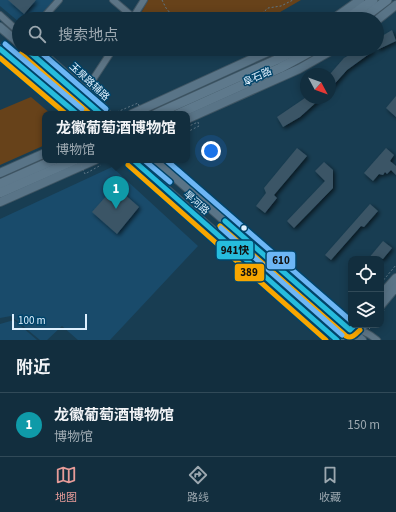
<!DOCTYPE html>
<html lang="zh">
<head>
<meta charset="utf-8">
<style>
	body { margin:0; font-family:"Source Sans 3","Noto Sans SC",sans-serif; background:#1f3a49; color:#f1f3f6 }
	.controls { position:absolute; right:12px; bottom:12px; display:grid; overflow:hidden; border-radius:8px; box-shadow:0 2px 10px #0003 }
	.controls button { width:36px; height:36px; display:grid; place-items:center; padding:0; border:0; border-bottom:1px solid #314a58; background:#122e3e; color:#f1f3f6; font:20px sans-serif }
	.compass { position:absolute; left:300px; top:68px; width:36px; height:36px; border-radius:50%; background:#122e3e; box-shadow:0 2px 10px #0003; rotate:131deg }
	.scale { position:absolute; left:12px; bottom:10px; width:75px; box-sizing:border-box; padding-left:4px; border:2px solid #def0fe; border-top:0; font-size:11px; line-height:14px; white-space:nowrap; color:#def0fe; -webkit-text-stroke:3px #00446a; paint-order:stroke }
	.you { position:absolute; left:211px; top:151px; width:14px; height:14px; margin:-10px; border:3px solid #fff; border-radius:50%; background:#1a73e8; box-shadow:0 0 0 6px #1a73e833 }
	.badge { display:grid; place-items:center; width:26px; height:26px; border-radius:50%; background:#e69b98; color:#fff; font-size:13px; font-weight:700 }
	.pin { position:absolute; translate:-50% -33px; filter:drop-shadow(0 1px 2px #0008) }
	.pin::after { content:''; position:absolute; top:21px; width:14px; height:12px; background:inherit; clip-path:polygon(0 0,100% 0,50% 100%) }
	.popup { position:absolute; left:42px; top:111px; width:148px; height:52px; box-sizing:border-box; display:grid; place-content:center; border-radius:8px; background:#122e3e; filter:drop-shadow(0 1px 3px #0005); font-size:13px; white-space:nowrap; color:#9ca8b0 }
	.popup b { font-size:15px; color:#f1f3f6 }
	.popup::after { content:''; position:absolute; left:50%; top:100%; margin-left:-8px; border:8px solid transparent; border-top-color:#122e3e }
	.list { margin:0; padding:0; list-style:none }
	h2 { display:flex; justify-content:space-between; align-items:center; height:52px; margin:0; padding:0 16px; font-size:17px }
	h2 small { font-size:13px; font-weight:400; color:#9ca8b0 }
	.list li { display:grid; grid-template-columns:26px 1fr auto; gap:12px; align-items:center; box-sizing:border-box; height:64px; padding:0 16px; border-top:1px solid #314a58 }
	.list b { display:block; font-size:15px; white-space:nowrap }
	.list p { margin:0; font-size:13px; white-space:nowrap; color:#9ca8b0 }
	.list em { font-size:13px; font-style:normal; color:#9ca8b0 }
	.icon { flex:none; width:22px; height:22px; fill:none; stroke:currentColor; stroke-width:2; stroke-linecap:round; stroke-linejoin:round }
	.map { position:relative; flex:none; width:396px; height:340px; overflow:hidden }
	.search { position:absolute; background:#122e3e; box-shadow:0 2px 10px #0003; left:12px; right:12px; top:12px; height:44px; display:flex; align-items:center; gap:10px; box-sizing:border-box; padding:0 14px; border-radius:22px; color:#9ca8b0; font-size:15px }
	.sheet { height:116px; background:#122e3e }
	nav { display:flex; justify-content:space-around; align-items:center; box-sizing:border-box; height:56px; border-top:1px solid #314a58; background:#122e3e; font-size:11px; color:#9ca8b0 }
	nav a { display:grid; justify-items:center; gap:2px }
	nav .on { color:#e69b98 }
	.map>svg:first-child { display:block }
</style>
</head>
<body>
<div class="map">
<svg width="396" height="340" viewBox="0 0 396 340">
	<defs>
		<filter id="shadow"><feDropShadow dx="2" dy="2" stdDeviation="2" flood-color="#0009"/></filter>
	</defs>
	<rect width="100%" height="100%" fill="#183d52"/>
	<g fill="#194b6b">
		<polygon points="0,0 54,0 38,19 19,19 19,22 0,6"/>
		<polygon points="112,167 198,246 110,340 78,340 62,326 47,340 40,340 11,316 0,318 0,219"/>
		<polygon points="14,320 37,340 0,340 0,324"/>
	</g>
	<g fill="#67421a">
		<polygon points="148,0 301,0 268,19 138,19"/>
		<polygon points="31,97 51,114 45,114 45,145 0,165 0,110"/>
	</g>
	<g fill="#3a5566" filter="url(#shadow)">
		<polygon points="8,0 36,0 24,14"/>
		<polygon points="392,30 396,41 377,50 377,39"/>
		<polygon points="360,49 376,49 347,70 330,89 330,74 344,58"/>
		<polygon points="396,96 396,117 386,108"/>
		<polygon points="305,98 321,98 300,117 283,127 277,117"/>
		<polygon points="297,148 307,156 274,195 277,198 265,213 256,206 266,193 264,188"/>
		<polygon points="386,148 394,155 390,161 396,166 396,175 391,170 387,174 385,172 383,175 379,174 373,181 364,173"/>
		<polygon points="324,162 333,170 333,188 294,228 287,221 325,181 315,171"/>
		<polygon points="115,186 139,207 117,234 92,212"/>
		<polygon points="370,204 378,211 364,227 361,226 331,260 325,255"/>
		<polygon points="383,241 392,248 383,259 368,259"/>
	</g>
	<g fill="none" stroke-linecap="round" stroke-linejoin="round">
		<defs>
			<g id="minor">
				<polyline points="113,0 133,17"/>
				<polyline points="0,15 19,32"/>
				<polyline points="42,19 59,0"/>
				<polyline points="132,19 144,0"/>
				<polyline points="39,49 104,107 108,114"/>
				<polyline points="0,59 20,69"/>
				<polyline points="86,90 113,49"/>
				<path d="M355,330C364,330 371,335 377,340"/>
			</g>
			<g id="major">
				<polyline points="333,19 360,0"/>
				<polyline points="377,20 396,5"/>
				<polyline points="0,27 19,43"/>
				<polyline points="0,49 77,114"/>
				<polyline points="26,49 101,114"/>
				<polyline points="47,85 58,90 85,113 89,114"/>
				<polyline points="132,114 274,49"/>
				<polyline points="187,119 299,69 334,49"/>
				<polyline points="133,160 337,340"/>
				<polyline points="155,160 362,340"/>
				<polyline points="0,173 45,153"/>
				<polyline points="0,202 95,160"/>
				<polyline points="381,295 396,278"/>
				<polyline points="381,305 396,287"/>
				<polyline points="339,340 355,325"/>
				<polyline points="351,340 364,325"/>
			</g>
			<g id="highway">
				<polyline points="347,19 373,0"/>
				<polyline points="362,19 387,0"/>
				<polyline points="156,114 276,60 298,49"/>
				<polyline points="178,114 280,68 315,49"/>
				<polyline points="0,184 54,160"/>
				<polyline points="0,193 75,160"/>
			</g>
		</defs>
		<use href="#minor" stroke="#405664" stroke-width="8"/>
		<use href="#major" stroke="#405664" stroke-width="10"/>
		<use href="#highway" stroke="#405664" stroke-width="11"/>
		<g stroke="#5f7786" stroke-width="1" stroke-dasharray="2 2" stroke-linecap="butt">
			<polyline points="162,0 166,8 175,19"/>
			<polyline points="256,19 268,8 281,6 293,0"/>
			<polyline points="117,112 118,114"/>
			<polyline points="187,127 198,122 199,126 187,132"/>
			<polyline points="381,283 396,265"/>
			<polyline points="381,315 384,310"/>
			<polyline points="369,329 373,325"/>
		</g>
		<use href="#minor" stroke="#5d7586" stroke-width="6"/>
		<use href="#major" stroke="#597487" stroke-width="8"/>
		<use href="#highway" stroke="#5e798c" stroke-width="9"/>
		<g stroke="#5f7786" stroke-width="1" stroke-dasharray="2 2" stroke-linecap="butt">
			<polyline points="117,112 138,103 142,114"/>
			<polyline points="81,165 85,174 101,165"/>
		</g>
		<defs>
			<g id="bus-1">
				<polyline points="0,49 77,114"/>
				<polyline points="26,49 101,114"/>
				<polyline points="133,160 337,340"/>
				<polyline points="225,221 350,330 355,325"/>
			</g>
			<g id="bus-2">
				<polyline points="21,54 90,114"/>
				<polyline points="0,58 66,114"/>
				<polyline points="128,165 326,340"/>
				<path d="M220,226L346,336C352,339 356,334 360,330"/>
			</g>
			<g id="bus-3">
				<polyline points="5,44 82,109"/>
				<polyline points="37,49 106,109"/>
				<polyline points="144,160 170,182"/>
				<polyline points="166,160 351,321"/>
				<polyline points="221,228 342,335"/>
			</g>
		</defs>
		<use href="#bus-1" stroke="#00446a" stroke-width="8"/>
		<use href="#bus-2" stroke="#00446a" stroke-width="8"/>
		<use href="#bus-3" stroke="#00446a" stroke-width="8"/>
		<use href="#bus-1" stroke="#26bcdd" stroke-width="5"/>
		<use href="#bus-2" stroke="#f7a600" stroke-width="5"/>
		<use href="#bus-3" stroke="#6db6f5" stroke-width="5"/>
	</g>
	<circle fill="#def0fe" stroke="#00446a" stroke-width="1.5" cx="244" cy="228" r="3.5"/>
	<g text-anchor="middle" stroke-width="3" stroke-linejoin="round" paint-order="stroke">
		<g font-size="10" fill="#def0fe" stroke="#00446a">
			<text transform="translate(257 76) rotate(-24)" y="4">阜石路</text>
			<text transform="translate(90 81) rotate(43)" y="4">玉泉路辅路</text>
			<text transform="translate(197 202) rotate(42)" y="4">旱河路</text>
		</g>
	</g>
	<g stroke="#00446a" stroke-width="1.5">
		<rect x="216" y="240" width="38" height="20" rx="4" fill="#26bcdd"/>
		<rect x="266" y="251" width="30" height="19" rx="4" fill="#6db6f5"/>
		<rect x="234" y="263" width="31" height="19" rx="4" fill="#f7a600"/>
	</g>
	<g font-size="11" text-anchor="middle" font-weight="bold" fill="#111">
		<text x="235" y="254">941快</text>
		<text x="281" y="264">610</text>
		<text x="249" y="276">389</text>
	</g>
</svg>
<div class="controls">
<button><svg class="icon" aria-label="locate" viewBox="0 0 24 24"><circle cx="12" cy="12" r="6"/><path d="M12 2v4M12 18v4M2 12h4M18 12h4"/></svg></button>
<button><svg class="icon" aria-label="layers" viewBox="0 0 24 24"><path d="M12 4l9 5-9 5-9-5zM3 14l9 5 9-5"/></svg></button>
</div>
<svg class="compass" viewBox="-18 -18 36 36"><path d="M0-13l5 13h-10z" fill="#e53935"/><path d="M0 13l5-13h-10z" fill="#9ca8b0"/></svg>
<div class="scale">100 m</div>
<div class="you"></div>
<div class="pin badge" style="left:116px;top:209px;background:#0f9aa8">1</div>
<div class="popup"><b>龙徽葡萄酒博物馆</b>博物馆</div>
<div class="search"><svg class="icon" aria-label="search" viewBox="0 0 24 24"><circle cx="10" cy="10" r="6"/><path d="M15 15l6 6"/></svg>搜索地点</div>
</div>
<section class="sheet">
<h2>附近<small></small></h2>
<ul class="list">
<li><span class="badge" style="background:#0f9aa8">1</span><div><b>龙徽葡萄酒博物馆</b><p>博物馆</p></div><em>150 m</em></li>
</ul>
</section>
<nav>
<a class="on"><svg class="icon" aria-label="map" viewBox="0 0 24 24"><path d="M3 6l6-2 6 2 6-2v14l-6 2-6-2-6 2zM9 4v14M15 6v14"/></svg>地图</a>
<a><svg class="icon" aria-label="directions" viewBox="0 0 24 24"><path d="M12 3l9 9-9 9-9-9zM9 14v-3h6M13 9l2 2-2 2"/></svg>路线</a>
<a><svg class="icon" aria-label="saved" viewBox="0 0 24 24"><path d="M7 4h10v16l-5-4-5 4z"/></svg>收藏</a>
</nav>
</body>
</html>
